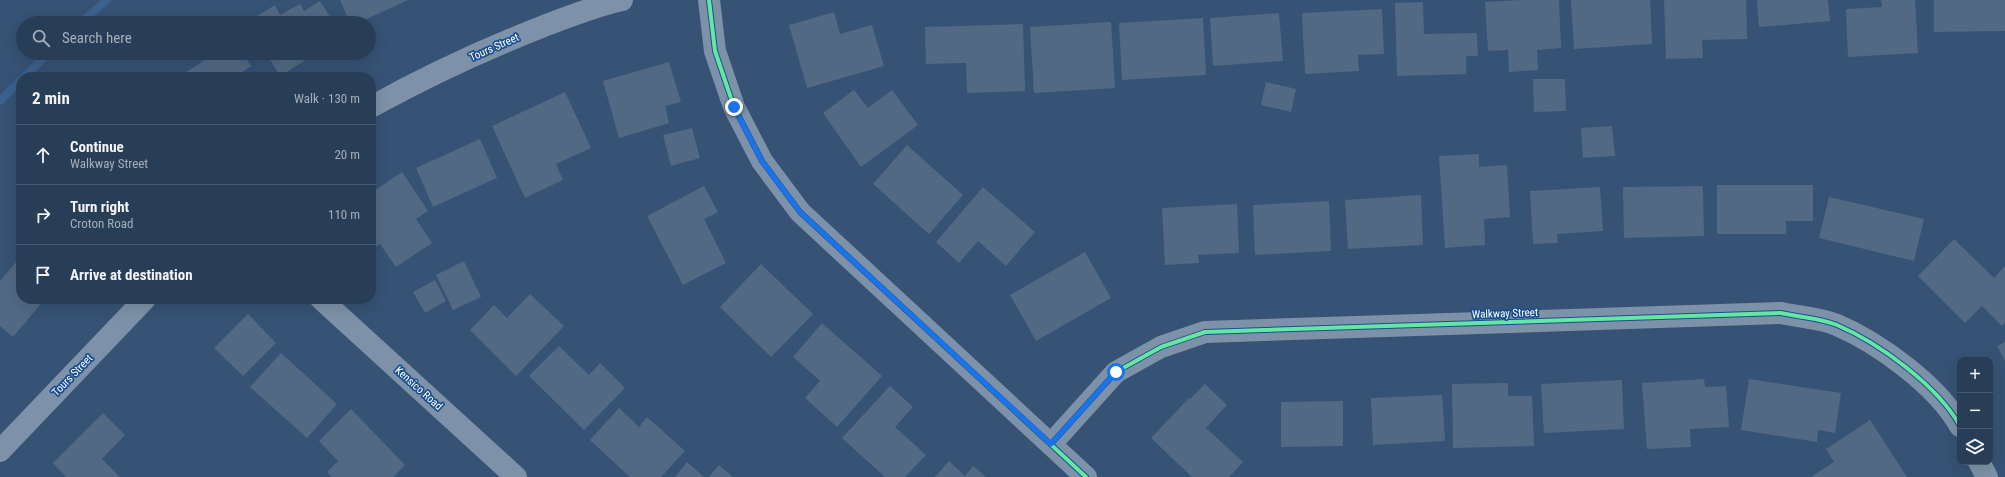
<!DOCTYPE html>
<html lang="en">
<head>
<meta charset="utf-8">
<style>
	body { margin:0; font-family:"Roboto Condensed",sans-serif; background:#344961; color:#f1f3f6 }
	.controls { position:absolute; right:12px; bottom:12px; display:grid; overflow:hidden; border-radius:8px; box-shadow:0 4px 16px #0002 }
	.controls button { width:36px; height:36px; display:grid; place-items:center; padding:0; border:0; border-bottom:1px solid #44576d; background:#283e57; color:#f1f3f6; font:20px sans-serif }
	.stop { position:absolute; width:12px; height:12px; margin:-9px; border:3px solid #1a73e8; border-radius:50%; background:#fff }
	.stop.end { background:#1a73e8; border-color:#fff; box-shadow:0 1px 4px #0008 }
	.list { margin:0; padding:0; list-style:none }
	h2 { display:flex; justify-content:space-between; align-items:center; height:52px; margin:0; padding:0 16px; font-size:17px }
	h2 small { font-size:13px; font-weight:400; color:#a5aeba }
	.list li { display:grid; grid-template-columns:26px 1fr auto; gap:12px; align-items:center; box-sizing:border-box; height:60px; padding:0 16px; border-top:1px solid #44576d }
	.list b { display:block; font-size:15px; white-space:nowrap }
	.list p { margin:0; font-size:13px; white-space:nowrap; color:#a5aeba }
	.list em { font-size:13px; font-style:normal; color:#a5aeba }
	.icon { flex:none; width:22px; height:22px; fill:none; stroke:currentColor; stroke-width:2; stroke-linecap:round; stroke-linejoin:round }
	.map { position:relative; flex:none; width:2005px; height:477px; overflow:hidden }
	.search { position:absolute; background:#283e57; box-shadow:0 4px 16px #0002; left:16px; top:16px; width:360px; height:44px; display:flex; align-items:center; gap:10px; box-sizing:border-box; padding:0 14px; border-radius:22px; color:#a5aeba; font-size:15px }
	.panel { position:absolute; background:#283e57; box-shadow:0 4px 16px #0002; left:16px; top:72px; width:360px; height:232px; border-radius:16px }
	.map>svg:first-child { display:block }
</style>
</head>
<body>
<div class="map">
<svg width="2005" height="477" viewBox="0 0 2005 477">
	<rect width="100%" height="100%" fill="#365274"/>
	<g fill="none" stroke-linecap="round" stroke-linejoin="round">
		<g stroke="#3b618d" stroke-width="8">
			<polyline points="80,23 107,0"/>
			<polyline points="24,77 49,53"/>
			<polyline points="0,101 21,80"/>
		</g>
	</g>
	<g fill="#526984">
		<polygon points="340,0 408,0 358,23 350,23"/>
		<polygon points="1521,0 1559,0 1561,48 1537,50 1538,70 1509,72 1508,50 1488,51 1485,2"/>
		<polygon points="1571,0 1650,0 1652,44 1574,49"/>
		<polygon points="1664,0 1746,0 1747,39 1702,40 1703,58 1666,59"/>
		<polygon points="1757,0 1828,0 1830,21 1759,27"/>
		<polygon points="1881,0 1915,0 1918,53 1848,57 1846,9 1882,7"/>
		<polygon points="1934,0 2005,0 2005,31 1934,32"/>
		<polygon points="320,1 334,23 246,23 275,5 280,15 300,4 304,11"/>
		<polygon points="1423,2 1424,34 1477,33 1478,56 1466,56 1466,74 1397,76 1395,3"/>
		<polygon points="1382,9 1384,54 1358,55 1359,71 1305,74 1302,13"/>
		<polygon points="834,12 840,34 872,25 884,66 807,88 789,25"/>
		<polygon points="1279,13 1283,61 1213,66 1210,18"/>
		<polygon points="1203,18 1206,75 1122,80 1119,23"/>
		<polygon points="1111,22 1115,88 1034,93 1030,27"/>
		<polygon points="1023,24 1025,91 967,93 966,63 926,64 925,27"/>
		<polygon points="215,53 242,53 251,66 235,77 179,77"/>
		<polygon points="266,53 317,53 280,76"/>
		<polygon points="669,62 681,102 665,106 669,123 619,138 603,81"/>
		<polygon points="1533,79 1565,79 1566,111 1534,112"/>
		<polygon points="1266,82 1296,89 1291,112 1261,105"/>
		<polygon points="854,90 868,108 892,90 918,125 861,167 823,113"/>
		<polygon points="565,92 591,148 556,164 563,180 525,198 492,126"/>
		<polygon points="1612,126 1615,156 1583,158 1581,128"/>
		<polygon points="692,128 700,158 671,166 663,135"/>
		<polygon points="480,139 497,178 433,207 416,168"/>
		<polygon points="907,145 963,195 929,234 873,184"/>
		<polygon points="1479,154 1479,167 1507,165 1510,217 1484,219 1485,245 1445,248 1439,156"/>
		<polygon points="402,172 428,211 416,219 432,243 396,267 380,244 371,251 371,193"/>
		<polygon points="1717,185 1813,185 1813,221 1786,221 1786,234 1717,234"/>
		<polygon points="704,186 718,212 704,219 726,263 683,285 647,216"/>
		<polygon points="1703,186 1704,236 1624,238 1623,187"/>
		<polygon points="983,187 1035,232 1006,266 978,241 959,263 936,242"/>
		<polygon points="1600,187 1603,231 1557,234 1558,243 1533,244 1530,191"/>
		<polygon points="1421,195 1423,245 1348,249 1345,200"/>
		<polygon points="1829,197 1924,219 1914,261 1819,238"/>
		<polygon points="1329,201 1331,251 1255,255 1253,205"/>
		<polygon points="1237,204 1239,253 1198,255 1199,263 1165,265 1162,208"/>
		<polygon points="1954,239 1994,278 2005,266 2005,323 2002,326 1982,306 1965,323 1918,276"/>
		<polygon points="1085,252 1111,298 1036,341 1010,295"/>
		<polygon points="21,256 21,299 45,299 13,337 0,326 0,281"/>
		<polygon points="464,261 481,297 453,310 436,275"/>
		<polygon points="761,264 813,314 771,357 720,307"/>
		<polygon points="435,280 446,301 425,313 413,292"/>
		<polygon points="530,294 564,326 516,376 470,330 494,305 507,318"/>
		<polygon points="248,314 276,343 243,376 214,348"/>
		<polygon points="822,323 882,376 837,427 805,398 820,381 793,357"/>
		<polygon points="2005,342 2005,361 1997,346"/>
		<polygon points="559,346 589,375 600,363 625,388 584,430 529,376"/>
		<polygon points="281,353 337,404 307,438 250,387"/>
		<polygon points="1704,379 1705,387 1726,386 1729,427 1690,429 1691,447 1647,449 1642,383"/>
		<polygon points="1749,379 1841,393 1835,433 1818,430 1817,442 1741,430"/>
		<polygon points="1622,380 1624,429 1544,433 1541,384"/>
		<polygon points="1508,383 1508,396 1532,396 1534,446 1453,448 1452,384"/>
		<polygon points="1205,384 1227,405 1206,428 1243,462 1229,477 1192,477 1151,438 1189,398 1190,399"/>
		<polygon points="890,386 913,407 895,427 926,455 905,477 885,477 842,438"/>
		<polygon points="1442,395 1445,441 1373,445 1371,398"/>
		<polygon points="1343,401 1343,446 1281,447 1281,402"/>
		<polygon points="619,408 639,427 647,417 685,451 661,477 630,477 590,440"/>
		<polygon points="351,409 405,465 393,477 332,477 327,472 338,461 319,441"/>
		<polygon points="103,413 125,435 102,459 120,477 66,477 53,463"/>
		<polygon points="1870,420 1907,477 1811,477 1834,462 1826,449"/>
		<polygon points="949,461 965,476 973,466 986,477 935,477"/>
		<polygon points="687,462 704,477 675,477"/>
		<polygon points="719,465 733,477 709,477"/>
	</g>
	<g fill="none" stroke-linecap="round" stroke-linejoin="round">
		<g stroke="#7d92a8" stroke-width="22">
			<polyline points="709,0 715,51 734,107 762,161 800,212 1086,477"/>
			<path d="M371,107C427,76 485,49 544,26C570,16 595,6 622,0"/>
			<polyline points="321,299 516,477"/>
			<path d="M1051,444L1116,372L1161,347L1205,332L1781,313C1799,317 1820,318 1837,325C1879,343 1938,386 1960,426"/>
			<polyline points="0,451 145,299"/>
			<polyline points="1979,462 1987,477"/>
		</g>
		<defs>
			<g id="cycleway">
				<polyline points="709,0 715,51 734,107 762,161 800,212 1086,477"/>
				<path d="M1051,444L1116,372L1161,347L1205,332L1781,313C1799,317 1820,318 1837,325C1879,343 1938,386 1960,426"/>
			</g>
		</defs>
		<use href="#cycleway" stroke="#1b4f8f" stroke-width="6"/>
		<use href="#cycleway" stroke="#66e7a1" stroke-width="4"/>
	</g>
	<g fill="none" stroke-linecap="round" stroke-linejoin="round">
		<polyline stroke="#1a73e8" stroke-width="5" points="734,107 762,161 800,212 1051,444 1116,372"/>
	</g>
	<g text-anchor="middle" stroke-width="3.5" stroke-linejoin="round" paint-order="stroke">
		<g font-size="11" fill="#fff" stroke="#1b4f8f">
			<text transform="translate(494 47) rotate(-24)" y="4">Tours Street</text>
			<text transform="translate(1505 313) rotate(-2)" y="4">Walkway Street</text>
			<text transform="translate(72 375) rotate(-46)" y="4">Tours Street</text>
			<text transform="translate(419 388) rotate(42)" y="4">Kensico Road</text>
		</g>
	</g>
</svg>
<div class="controls">
<button>+</button>
<button>−</button>
<button><svg class="icon" aria-label="layers" viewBox="0 0 24 24"><path d="M12 4l9 5-9 5-9-5zM3 14l9 5 9-5"/></svg></button>
</div>
<div class="stop" style="left:1116px;top:372px"></div>
<div class="stop end" style="left:734px;top:107px"></div>
<div class="search"><svg class="icon" aria-label="search" viewBox="0 0 24 24"><circle cx="10" cy="10" r="6"/><path d="M15 15l6 6"/></svg>Search here</div>
<section class="panel">
<h2>2 min<small>Walk · 130 m</small></h2>
<ul class="list">
<li><svg class="icon" aria-label="ahead" viewBox="0 0 24 24"><path d="M12 20V5M6 11l6-6 6 6"/></svg><div><b>Continue</b><p>Walkway Street</p></div><em>20 m</em></li>
<li><svg class="icon" aria-label="right" viewBox="0 0 24 24"><path d="M7 20v-9h11M14 6l5 5-5 5"/></svg><div><b>Turn right</b><p>Croton Road</p></div><em>110 m</em></li>
<li><svg class="icon" aria-label="arrive" viewBox="0 0 24 24"><path d="M6 21V4h12l-3 4 3 4H6"/></svg><div><b>Arrive at destination</b></div></li>
</ul>
</section>
</div>
</body>
</html>
